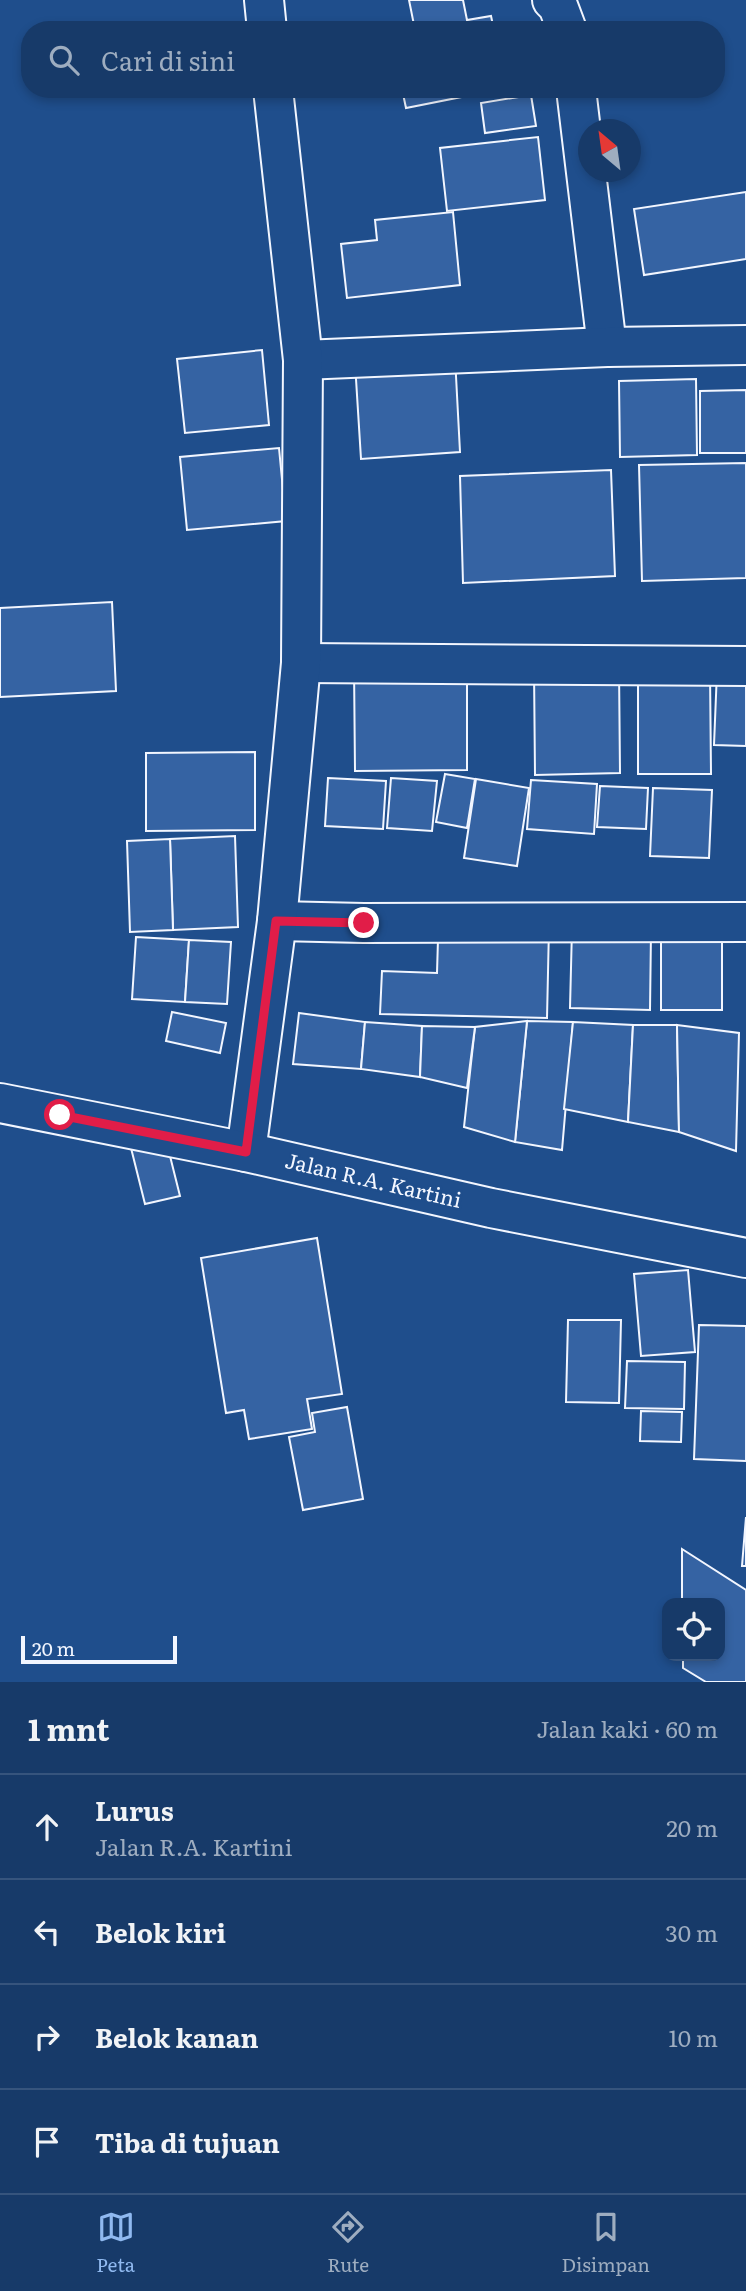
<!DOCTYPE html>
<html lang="id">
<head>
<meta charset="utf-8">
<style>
	body { margin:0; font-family:Literata,serif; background:#20416f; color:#f1f3f6 }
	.controls { position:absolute; right:21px; bottom:21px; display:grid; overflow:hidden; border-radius:14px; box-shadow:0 4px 10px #0003 }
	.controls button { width:63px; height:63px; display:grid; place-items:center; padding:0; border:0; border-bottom:2px solid #36547d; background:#173a69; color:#f1f3f6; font:35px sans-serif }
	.compass { position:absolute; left:578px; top:119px; width:63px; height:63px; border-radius:50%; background:#173a69; box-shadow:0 4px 10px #0003; rotate:331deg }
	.scale { position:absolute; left:21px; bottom:18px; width:156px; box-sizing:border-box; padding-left:7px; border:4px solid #f2f6ff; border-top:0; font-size:19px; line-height:24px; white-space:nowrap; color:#f2f6ff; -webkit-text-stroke:5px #1f4e8c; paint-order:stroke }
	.stop { position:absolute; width:21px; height:21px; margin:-16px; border:5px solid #e11d48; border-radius:50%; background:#fff }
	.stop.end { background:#e11d48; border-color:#fff; box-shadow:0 2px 7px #0008 }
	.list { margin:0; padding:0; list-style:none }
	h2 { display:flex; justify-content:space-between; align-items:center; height:91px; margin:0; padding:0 28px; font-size:30px }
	h2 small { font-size:23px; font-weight:400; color:#9eadc0 }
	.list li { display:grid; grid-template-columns:46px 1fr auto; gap:21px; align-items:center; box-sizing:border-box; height:105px; padding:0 28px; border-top:2px solid #36547d }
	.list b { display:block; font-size:26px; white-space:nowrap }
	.list p { margin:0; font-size:23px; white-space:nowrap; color:#9eadc0 }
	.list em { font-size:23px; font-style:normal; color:#9eadc0 }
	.icon { flex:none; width:38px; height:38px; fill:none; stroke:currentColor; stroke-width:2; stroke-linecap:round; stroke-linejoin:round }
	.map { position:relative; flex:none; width:746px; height:1682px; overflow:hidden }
	.search { position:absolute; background:#173a69; box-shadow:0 4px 10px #0003; left:21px; right:21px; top:21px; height:77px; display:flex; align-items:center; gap:18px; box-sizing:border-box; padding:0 24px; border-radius:28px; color:#9eadc0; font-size:26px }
	.sheet { height:511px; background:#173a69 }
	nav { display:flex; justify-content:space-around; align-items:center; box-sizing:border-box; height:98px; border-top:2px solid #36547d; background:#173a69; font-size:19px; color:#9eadc0 }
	nav a { display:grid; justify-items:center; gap:4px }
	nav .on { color:#90b9f0 }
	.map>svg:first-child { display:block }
</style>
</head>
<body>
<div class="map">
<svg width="746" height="1682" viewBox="0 0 746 1682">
	<rect width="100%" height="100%" fill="#1f4e8c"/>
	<g fill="#3563a3" stroke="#f2f6ff" stroke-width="2">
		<polygon points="409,0 463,0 467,20 491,16 494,30 415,30"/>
		<polygon points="402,89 502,89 406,108"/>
		<polygon points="531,95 536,126 485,133 481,103"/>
		<polygon points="538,137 545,200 447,211 440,148"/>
		<polygon points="746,192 746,259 644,275 634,209"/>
		<polygon points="453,212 460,285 347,298 341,244 377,240 375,220"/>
		<polygon points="262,350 269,425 185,433 177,359"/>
		<polygon points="455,357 460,452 361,459 355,363"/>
		<polygon points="696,379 697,455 620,457 619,381"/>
		<polygon points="746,390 746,453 700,453 700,391"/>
		<polygon points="279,448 286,521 187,530 180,457"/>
		<polygon points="746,463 746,578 642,581 639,465"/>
		<polygon points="611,470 615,576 463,583 460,476"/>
		<polygon points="112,602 116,691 0,697 0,608"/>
		<polygon points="467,665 467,770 355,771 354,666"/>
		<polygon points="619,667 620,773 535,775 534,669"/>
		<polygon points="710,671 711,774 638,774 638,672"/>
		<polygon points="717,671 746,672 746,746 714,745"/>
		<polygon points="255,752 255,830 146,831 146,753"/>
		<polygon points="445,774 475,779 467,828 436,822"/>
		<polygon points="328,778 386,781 383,829 325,826"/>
		<polygon points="391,778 437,781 432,831 387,828"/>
		<polygon points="476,779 529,788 517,866 464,858"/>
		<polygon points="531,780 597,784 594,834 527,829"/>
		<polygon points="600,786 648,788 646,829 597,827"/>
		<polygon points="653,788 712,790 709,858 650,856"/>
		<polygon points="235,836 238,927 173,930 170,839"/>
		<polygon points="170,839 173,930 130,932 127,841"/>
		<polygon points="549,927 547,1018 380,1014 382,971 437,973 438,939"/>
		<polygon points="572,928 651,931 650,1010 570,1008"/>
		<polygon points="136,937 189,940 185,1002 132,999"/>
		<polygon points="722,937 722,1010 661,1010 661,938"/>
		<polygon points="189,940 231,942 227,1004 185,1002"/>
		<polygon points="172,1012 226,1023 220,1053 166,1041"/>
		<polygon points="299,1013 365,1022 361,1069 293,1064"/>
		<polygon points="527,1021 573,1022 562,1150 515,1142"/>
		<polygon points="527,1021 515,1142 464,1127 475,1027"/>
		<polygon points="365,1022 422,1026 420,1077 361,1069"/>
		<polygon points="573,1022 633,1025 628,1122 564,1109"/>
		<polygon points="633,1025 677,1025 679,1132 628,1122"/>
		<polygon points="677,1025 739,1033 736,1151 679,1132"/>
		<polygon points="422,1026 475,1027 467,1088 420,1077"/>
		<polygon points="166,1140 180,1196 145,1204 131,1148"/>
		<polygon points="317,1238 342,1394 307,1399 312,1429 249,1439 244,1410 226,1413 201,1258"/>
		<polygon points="688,1270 695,1352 641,1356 634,1274"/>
		<polygon points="568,1320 621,1320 619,1403 566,1402"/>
		<polygon points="699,1325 746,1326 746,1461 694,1459"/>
		<polygon points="627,1361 685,1362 684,1409 625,1408"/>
		<polygon points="347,1407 363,1499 303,1510 289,1437 315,1432 312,1413"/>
		<polygon points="641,1411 682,1412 681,1442 640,1441"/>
		<polygon points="746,1517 746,1566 742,1566"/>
		<polygon points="682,1549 746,1590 746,1682 706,1682 683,1668 683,1656 720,1656 720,1603 682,1603"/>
	</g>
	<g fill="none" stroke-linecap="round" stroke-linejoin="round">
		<defs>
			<g id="street">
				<polyline points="264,0 267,30"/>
				<polyline points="552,0 558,6 567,30"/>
				<polyline points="576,89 607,347"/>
				<polyline points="303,360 607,347 746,345"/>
				<polyline points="301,663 746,666"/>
				<polyline points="277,921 364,923 746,922"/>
				<polyline points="246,1152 277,921 301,663 303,360 273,89"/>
			</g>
			<polyline id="secondary" points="0,1103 246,1152 491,1208 746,1258"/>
		</defs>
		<use href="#street" stroke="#f2f6ff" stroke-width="42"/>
		<use href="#secondary" stroke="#f2f6ff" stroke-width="42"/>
		<use href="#street" stroke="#1f4e8c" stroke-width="38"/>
		<use href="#secondary" stroke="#1f4e8c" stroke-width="38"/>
	</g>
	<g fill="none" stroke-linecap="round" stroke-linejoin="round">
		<polyline stroke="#e11d48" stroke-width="9" points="60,1115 246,1152 276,921 364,923"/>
	</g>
	<g text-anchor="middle" stroke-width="5" stroke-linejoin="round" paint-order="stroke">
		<g font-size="21" fill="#f2f6ff" stroke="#1f4e8c">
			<text transform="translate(373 1181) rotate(13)" y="7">Jalan R.A. Kartini</text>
		</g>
	</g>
</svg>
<div class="controls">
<button><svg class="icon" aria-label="locate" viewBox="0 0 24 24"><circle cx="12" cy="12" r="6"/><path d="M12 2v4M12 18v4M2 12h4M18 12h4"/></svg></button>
</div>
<svg class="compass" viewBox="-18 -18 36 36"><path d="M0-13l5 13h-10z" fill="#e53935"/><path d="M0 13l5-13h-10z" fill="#9eadc0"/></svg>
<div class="scale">20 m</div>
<div class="stop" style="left:60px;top:1115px"></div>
<div class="stop end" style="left:364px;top:923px"></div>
<div class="search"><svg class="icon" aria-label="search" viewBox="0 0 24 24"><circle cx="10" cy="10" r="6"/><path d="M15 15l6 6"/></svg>Cari di sini</div>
</div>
<section class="sheet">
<h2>1 mnt<small>Jalan kaki · 60 m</small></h2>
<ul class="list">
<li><svg class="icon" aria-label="ahead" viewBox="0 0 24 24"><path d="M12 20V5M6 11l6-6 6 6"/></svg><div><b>Lurus</b><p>Jalan R.A. Kartini</p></div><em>20 m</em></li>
<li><svg class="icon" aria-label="left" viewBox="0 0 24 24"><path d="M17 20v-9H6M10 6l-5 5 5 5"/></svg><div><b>Belok kiri</b></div><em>30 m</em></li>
<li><svg class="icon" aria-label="right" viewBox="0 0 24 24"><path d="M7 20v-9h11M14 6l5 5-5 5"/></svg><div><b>Belok kanan</b></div><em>10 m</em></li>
<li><svg class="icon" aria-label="arrive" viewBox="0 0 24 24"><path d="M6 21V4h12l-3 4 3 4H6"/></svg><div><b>Tiba di tujuan</b></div></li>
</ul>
</section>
<nav>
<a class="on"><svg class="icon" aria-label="map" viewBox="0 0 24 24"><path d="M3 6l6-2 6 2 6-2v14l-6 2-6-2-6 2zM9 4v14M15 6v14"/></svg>Peta</a>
<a><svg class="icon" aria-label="directions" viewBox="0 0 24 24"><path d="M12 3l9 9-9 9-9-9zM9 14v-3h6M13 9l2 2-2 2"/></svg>Rute</a>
<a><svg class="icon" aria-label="saved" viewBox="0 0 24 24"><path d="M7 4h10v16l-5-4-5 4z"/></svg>Disimpan</a>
</nav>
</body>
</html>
